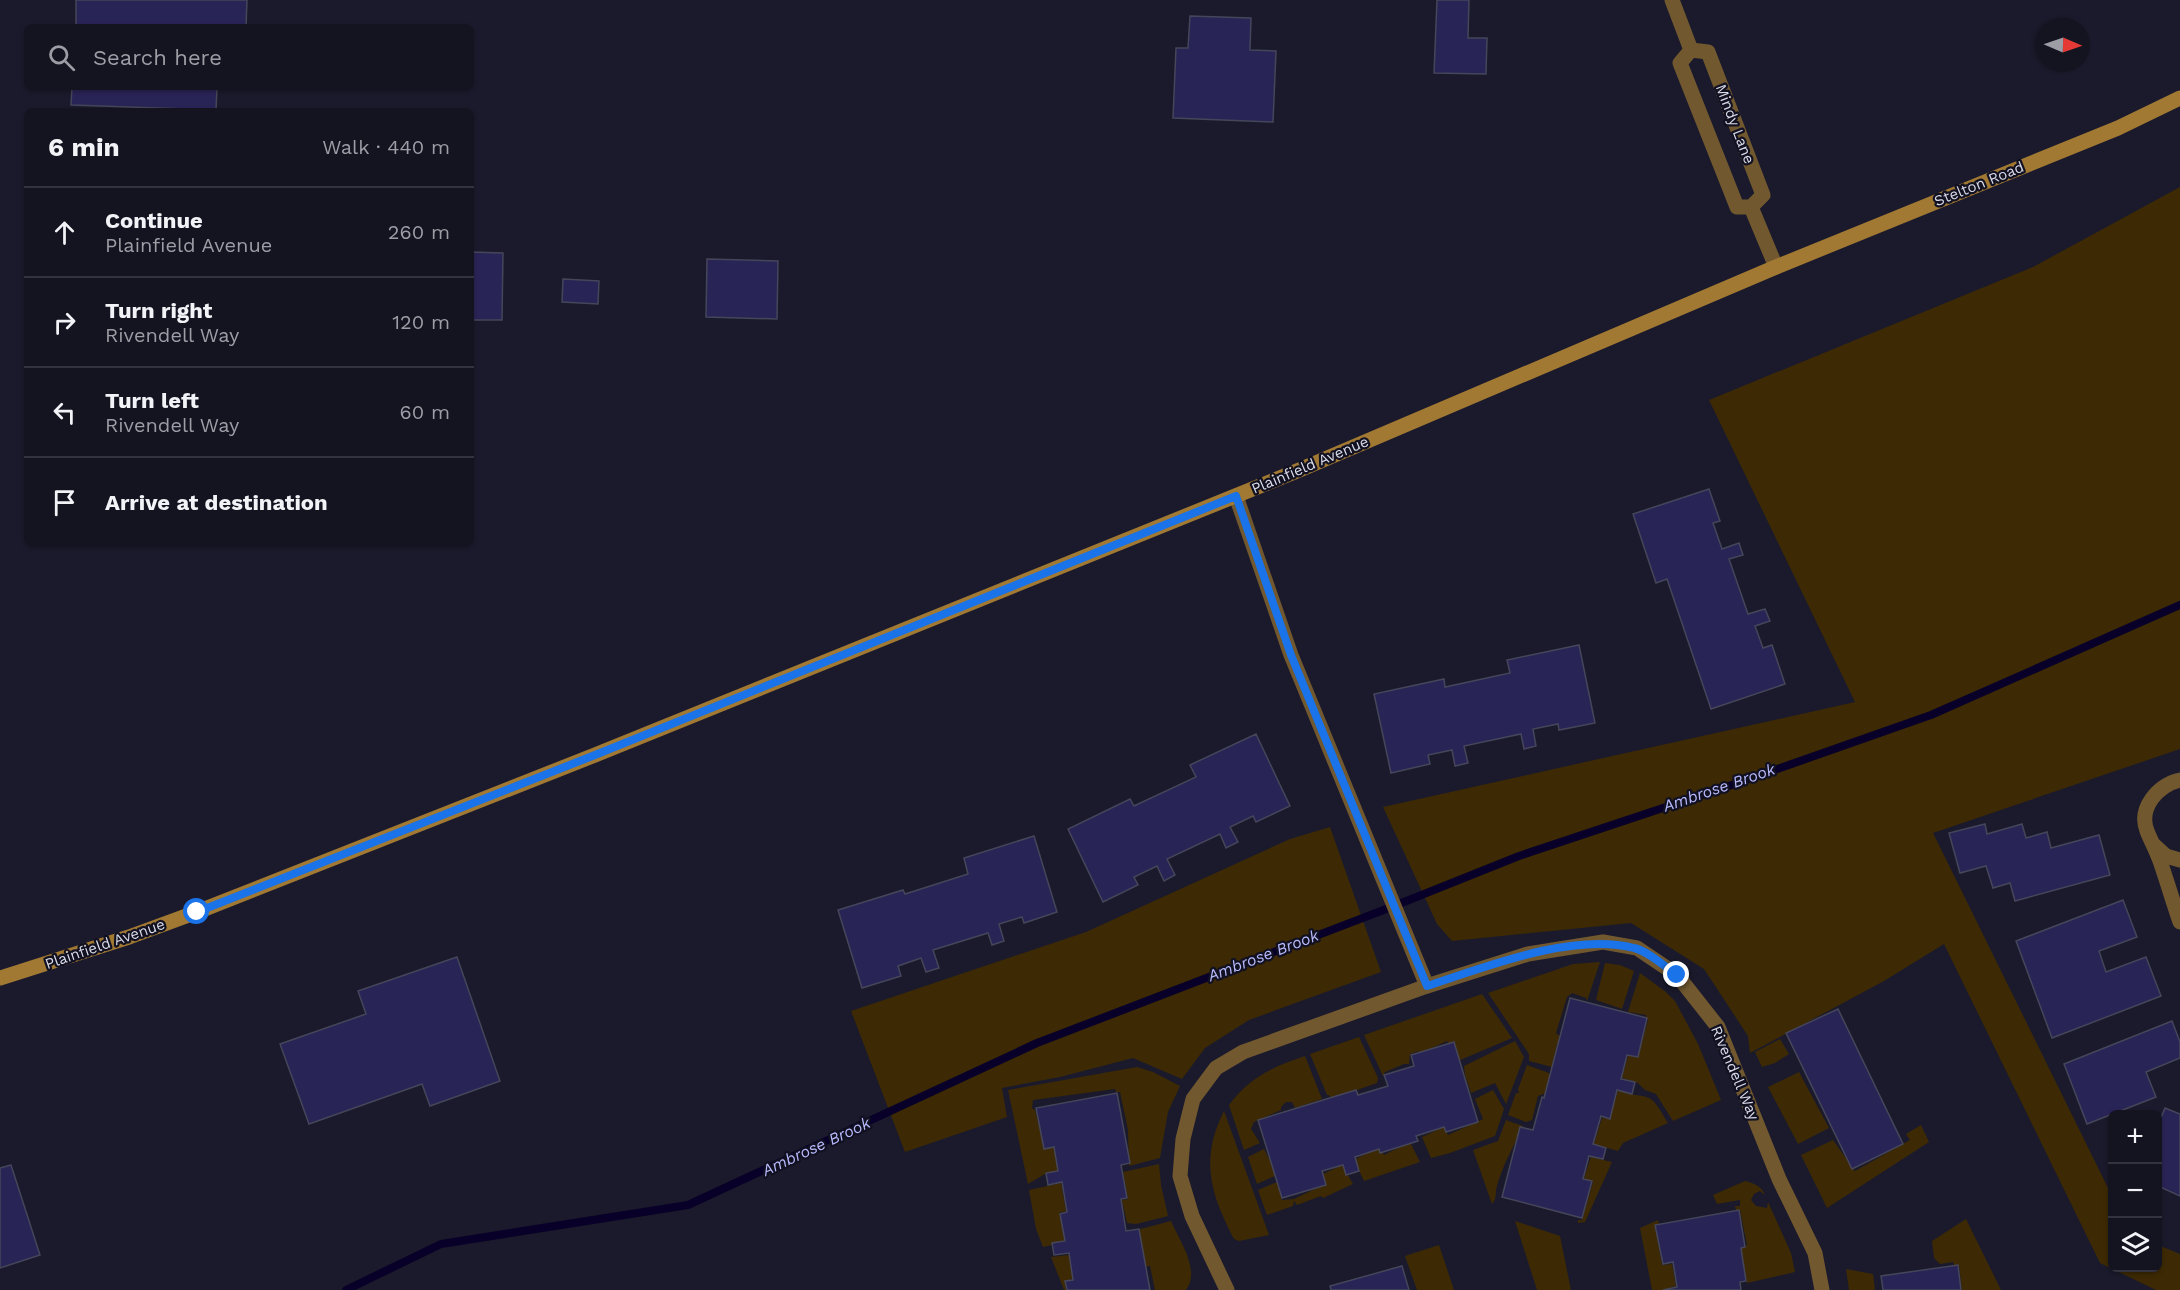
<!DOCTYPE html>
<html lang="en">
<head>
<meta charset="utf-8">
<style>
	body { margin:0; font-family:"Work Sans",sans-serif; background:#1d1d2a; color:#f1f3f6 }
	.controls { position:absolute; right:18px; bottom:18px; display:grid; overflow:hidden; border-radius:9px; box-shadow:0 2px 4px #0004 }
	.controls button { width:54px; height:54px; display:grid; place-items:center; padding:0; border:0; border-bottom:2px solid #33333f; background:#141421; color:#f1f3f6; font:30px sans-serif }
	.compass { position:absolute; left:2036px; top:18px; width:54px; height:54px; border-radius:50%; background:#141421; box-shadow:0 2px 4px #0004; rotate:92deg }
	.stop { position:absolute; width:18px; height:18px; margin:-14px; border:4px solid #1a73e8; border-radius:50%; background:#fff }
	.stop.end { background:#1a73e8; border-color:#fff; box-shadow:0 2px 6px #0008 }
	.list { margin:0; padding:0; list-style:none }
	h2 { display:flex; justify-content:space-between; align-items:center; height:78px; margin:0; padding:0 24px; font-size:26px }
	h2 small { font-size:20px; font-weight:400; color:#9d9ea5 }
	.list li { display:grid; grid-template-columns:39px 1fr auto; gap:18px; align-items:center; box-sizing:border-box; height:90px; padding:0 24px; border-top:2px solid #33333f }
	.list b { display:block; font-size:22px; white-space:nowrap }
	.list p { margin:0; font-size:20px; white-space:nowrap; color:#9d9ea5 }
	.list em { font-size:20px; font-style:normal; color:#9d9ea5 }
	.icon { flex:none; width:33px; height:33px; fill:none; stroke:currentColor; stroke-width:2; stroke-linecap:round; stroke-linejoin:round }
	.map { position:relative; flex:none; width:2180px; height:1290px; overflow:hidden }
	.search { position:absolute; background:#141421; box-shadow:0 2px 4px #0004; left:24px; top:24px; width:450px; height:66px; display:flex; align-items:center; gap:15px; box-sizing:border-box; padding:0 21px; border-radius:9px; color:#9d9ea5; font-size:22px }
	.panel { position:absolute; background:#141421; box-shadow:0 2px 4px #0004; left:24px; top:108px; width:450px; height:438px; border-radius:9px }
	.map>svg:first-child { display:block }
</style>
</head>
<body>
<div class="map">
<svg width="2180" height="1290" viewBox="0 0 2180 1290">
	<rect width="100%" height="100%" fill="#1a1a2c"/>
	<g fill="#3d2a04">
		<polygon points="2180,187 2180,749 1933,833 2112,1196 2112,1268 2158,1268 2158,1245 2180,1254 2180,1290 2156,1290 2100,1263 1944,944 1884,981 1750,1053 1748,1036 1704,969 1631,923 1452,941 1437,924 1383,807 1855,702 1709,400 2033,267"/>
		<polygon points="1330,827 1381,972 1249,1020 1205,1048 1182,1079 1133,1058 1060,1077 1002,1088 1007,1117 905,1152 851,1011 1086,932 1290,839"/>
		<polygon points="1600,962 1587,1001 1586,998 1572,993 1567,997 1556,1033 1561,1037 1560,1044 1557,1044 1552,1067 1529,1061 1529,1054 1488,993 1573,964"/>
		<polygon points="1605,963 1620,965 1634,971 1622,1009 1596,1000"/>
		<polygon points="1640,973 1666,992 1675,1001 1698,1044 1721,1100 1673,1121 1656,1094 1645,1090 1638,1083 1622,1078 1629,1052 1631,1052 1633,1057 1638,1057 1648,1020 1646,1019 1646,1015 1628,1012"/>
		<polygon points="1482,994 1512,1038 1458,1061 1447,1041 1420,1054 1419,1051 1410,1054 1409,1064 1404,1064 1385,1072 1383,1076 1364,1035"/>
		<polygon points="1359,1037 1378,1078 1377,1083 1331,1099 1329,1095 1327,1095 1310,1054"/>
		<polygon points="1780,1039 1789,1054 1775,1063 1762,1067 1755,1052"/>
		<polygon points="1515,1041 1524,1057 1506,1104 1495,1083 1471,1093 1465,1075 1464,1066"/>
		<path d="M1305,1056L1322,1099L1295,1108L1292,1102H1286L1281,1107V1110L1254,1122L1251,1129L1260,1143L1244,1150L1229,1105C1249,1078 1274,1066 1305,1056Z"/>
		<polygon points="1527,1065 1549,1073 1551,1077 1548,1092 1538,1096 1532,1120 1526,1122 1508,1115 1516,1093 1519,1093 1518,1089"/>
		<polygon points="1137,1067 1153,1072 1180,1086 1168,1112 1160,1158 1129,1166 1128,1130 1120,1092 1116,1092 1115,1089 1033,1100 1032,1108 1035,1110 1045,1149 1054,1145 1060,1171 1045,1174 1028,1184 1008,1090"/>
		<polygon points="1799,1072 1829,1128 1798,1144 1768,1087"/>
		<polygon points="1493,1090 1504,1109 1495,1136 1450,1153 1431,1158 1422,1137 1444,1127 1448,1135 1483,1119 1475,1099"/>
		<path d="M1618,1091C1652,1101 1648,1088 1668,1123L1623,1143L1618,1151L1594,1144L1602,1118L1609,1119Z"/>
		<path d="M1224,1111L1269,1235L1239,1241L1234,1239C1229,1231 1226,1222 1222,1214C1206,1176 1206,1147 1224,1111Z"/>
		<path d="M1506,1120L1523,1126C1514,1146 1503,1164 1497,1186C1495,1193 1497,1199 1492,1204L1473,1150L1498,1141Z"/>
		<polygon points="1921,1125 1929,1142 1827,1208 1801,1155 1833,1140 1855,1171 1910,1140 1906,1134"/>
		<polygon points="1410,1142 1420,1162 1364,1181 1354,1160 1379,1147 1384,1155"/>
		<polygon points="1264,1149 1277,1175 1257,1184 1248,1157"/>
		<polygon points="1591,1157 1612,1162 1585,1222 1578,1223 1578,1220 1582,1220 1593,1182 1584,1178"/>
		<polygon points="1159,1164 1161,1185 1168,1216 1136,1224 1127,1223 1122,1200 1128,1199 1123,1172"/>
		<polygon points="1342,1165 1353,1184 1323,1198 1321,1196 1297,1205 1294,1201 1293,1206 1267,1215 1258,1190 1277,1182 1282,1200 1294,1199 1323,1185 1321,1175"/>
		<path d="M1745,1181C1753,1183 1762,1186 1765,1195L1760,1191L1754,1194L1751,1200L1756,1206L1767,1208L1768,1202L1791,1253L1795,1272L1747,1283L1741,1248L1747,1245L1740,1210H1736L1735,1206H1740V1200L1717,1204L1713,1195Z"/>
		<polygon points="1061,1183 1066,1211 1059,1213 1066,1242 1043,1247 1036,1229 1029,1190"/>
		<polygon points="1966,1219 2001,1290 1962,1290 1959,1265 1954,1265 1953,1262 1940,1264 1934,1258 1932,1241"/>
		<polygon points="1658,1220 1659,1224 1655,1226 1662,1265 1672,1264 1676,1286 1663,1290 1652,1290 1640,1228"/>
		<path d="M1171,1221C1179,1240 1201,1270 1186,1290H1155L1150,1266L1143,1267L1129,1232Z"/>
		<polygon points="1515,1221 1560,1236 1571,1290 1537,1290"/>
		<polygon points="1439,1245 1454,1290 1417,1290 1405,1256"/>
		<polygon points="1069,1255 1073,1279 1065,1281 1066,1290 1064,1290 1051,1257"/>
		<polygon points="1846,1269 1873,1274 1875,1290 1849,1290"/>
	</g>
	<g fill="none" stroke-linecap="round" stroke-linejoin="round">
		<polyline stroke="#080028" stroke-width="8" points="346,1290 441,1244 688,1205 1037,1043 1394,906 1519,856 1726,787 1931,715 2180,605"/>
	</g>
	<g fill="#292456" stroke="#45465a" stroke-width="1.5">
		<polygon points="76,0 247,0 246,27 76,27"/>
		<polygon points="1437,0 1469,0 1468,38 1487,38 1486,74 1434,73"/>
		<polygon points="1190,16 1251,18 1250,50 1276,51 1273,122 1173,118 1176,48 1188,48"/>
		<polygon points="72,87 217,87 216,110 71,105"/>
		<polygon points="471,252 503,253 502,320 471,320"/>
		<polygon points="707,259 778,261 777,319 706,317"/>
		<polygon points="563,279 599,281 598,304 562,302"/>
		<polygon points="1709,489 1720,521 1713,523 1722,549 1739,543 1743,555 1729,559 1748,614 1765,609 1770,621 1755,626 1763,648 1772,645 1785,684 1711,709 1667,579 1656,583 1633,514"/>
		<polygon points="1579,645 1595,723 1559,730 1558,724 1533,729 1536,746 1524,749 1521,734 1464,746 1468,763 1455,766 1452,750 1428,755 1430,764 1391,773 1374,694 1444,679 1445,687 1510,673 1507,660"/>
		<polygon points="1256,734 1290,806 1256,822 1253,816 1230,827 1238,842 1226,848 1220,834 1167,859 1175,875 1164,881 1157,866 1134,877 1138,885 1103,902 1068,829 1130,799 1134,806 1196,777 1190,765"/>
		<polygon points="1985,824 1987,834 2022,824 2026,838 2047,832 2051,848 2099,835 2110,875 2015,901 2010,883 1993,888 1986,866 1960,873 1949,833"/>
		<polygon points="1034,836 1057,912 1024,923 1022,917 999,924 1004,941 992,945 988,933 933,950 939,968 926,972 921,958 898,966 901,976 862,988 838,910 903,890 905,894 968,874 964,858"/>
		<polygon points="2123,900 2137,937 2099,951 2106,972 2146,957 2161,996 2052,1038 2016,941"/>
		<polygon points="457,957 500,1081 430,1106 422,1084 309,1124 280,1044 366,1014 358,991"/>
		<polygon points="1570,998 1647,1018 1638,1057 1627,1055 1621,1079 1635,1082 1632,1094 1617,1090 1610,1119 1601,1116 1593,1144 1606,1148 1603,1159 1589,1156 1583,1179 1592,1181 1582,1218 1502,1197 1520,1127 1533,1130 1542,1097 1544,1098"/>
		<polygon points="1838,1009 1903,1144 1852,1169 1786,1033"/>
		<polygon points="2172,1021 2180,1042 2180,1058 2146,1072 2156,1097 2087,1124 2064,1064"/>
		<polygon points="1454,1042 1478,1122 1446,1132 1444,1127 1416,1136 1418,1141 1380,1153 1379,1149 1355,1157 1359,1171 1346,1175 1343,1165 1322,1171 1326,1185 1282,1198 1258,1120 1356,1090 1358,1095 1388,1086 1384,1075 1414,1066 1411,1055"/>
		<polygon points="1117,1093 1130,1163 1121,1165 1127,1198 1121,1199 1126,1231 1139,1229 1150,1290 1067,1290 1065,1281 1073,1280 1069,1253 1054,1255 1052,1243 1065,1241 1060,1214 1067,1212 1062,1182 1048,1185 1046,1173 1058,1171 1054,1147 1044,1149 1036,1108"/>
		<polygon points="2165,1108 2180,1114 2180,1196 2158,1186 2158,1125"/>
		<polygon points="11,1165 40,1255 0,1268 0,1168"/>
		<polygon points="1739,1210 1745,1247 1741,1248 1746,1281 1740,1282 1741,1290 1663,1290 1677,1287 1673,1262 1663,1264 1655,1225"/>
		<polygon points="1958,1265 1961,1290 1883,1290 1881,1276"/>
		<polygon points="1402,1266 1409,1290 1331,1290 1330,1286"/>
	</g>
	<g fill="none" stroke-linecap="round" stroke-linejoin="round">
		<g stroke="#71582f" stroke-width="15">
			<polyline points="1672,0 1691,50"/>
			<polygon points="1691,50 1708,52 1763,195 1751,207 1737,207 1680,63"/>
			<polyline points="1751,207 1776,267"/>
			<polyline points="1236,496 1291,655 1427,986"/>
			<path d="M2180,780C2158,785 2138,808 2147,831C2151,841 2156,850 2160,861C2167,881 2173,902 2180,922"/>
			<polyline points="2154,845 2166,856 2180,860"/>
			<polyline points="1227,1290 1192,1216 1180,1176 1183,1139 1193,1099 1216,1068 1243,1052 1427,986 1528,954 1603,942 1637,948 1677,975 1718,1027 1779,1179 1815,1253 1822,1290"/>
		</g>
		<polyline stroke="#a17933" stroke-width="15" points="0,978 129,937 197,912 595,755 1297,471 1776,267 2118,128 2180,98"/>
	</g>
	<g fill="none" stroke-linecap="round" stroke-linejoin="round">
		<path stroke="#1a73e8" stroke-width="8" d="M197,912L595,755L1236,496L1291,655L1427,986C1485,967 1573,932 1634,948C1648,951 1664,966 1677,975"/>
	</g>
	<g text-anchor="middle" stroke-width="4.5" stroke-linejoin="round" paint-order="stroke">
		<g font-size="15" fill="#dbdce9" stroke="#112">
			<text transform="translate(1735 124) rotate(69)" y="5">Mindy Lane</text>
			<text transform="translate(1979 184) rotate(-22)" y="5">Stelton Road</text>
			<text transform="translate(1310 465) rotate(-23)" y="5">Plainfield Avenue</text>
			<text transform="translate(105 944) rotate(-19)" y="5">Plainfield Avenue</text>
			<text transform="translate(1735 1073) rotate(67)" y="5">Rivendell Way</text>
		</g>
		<g font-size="16" font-style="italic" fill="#b9bafc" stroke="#112">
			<text transform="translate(1719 787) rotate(-19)" y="6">Ambrose Brook</text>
			<text transform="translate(1263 955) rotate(-21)" y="6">Ambrose Brook</text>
			<text transform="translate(816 1146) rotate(-25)" y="6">Ambrose Brook</text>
		</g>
	</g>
</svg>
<div class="controls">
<button>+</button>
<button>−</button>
<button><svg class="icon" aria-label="layers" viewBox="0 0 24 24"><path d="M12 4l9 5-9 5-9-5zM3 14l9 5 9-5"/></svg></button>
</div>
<svg class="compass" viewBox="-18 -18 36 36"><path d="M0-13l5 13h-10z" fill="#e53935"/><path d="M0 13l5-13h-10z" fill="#9d9ea5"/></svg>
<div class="stop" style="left:197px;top:912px"></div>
<div class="stop end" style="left:1677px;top:975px"></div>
<div class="search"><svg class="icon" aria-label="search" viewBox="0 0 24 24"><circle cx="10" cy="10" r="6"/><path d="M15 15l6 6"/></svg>Search here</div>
<section class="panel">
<h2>6 min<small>Walk · 440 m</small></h2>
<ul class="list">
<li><svg class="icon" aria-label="ahead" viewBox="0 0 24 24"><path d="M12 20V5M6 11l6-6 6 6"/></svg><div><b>Continue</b><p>Plainfield Avenue</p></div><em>260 m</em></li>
<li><svg class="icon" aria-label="right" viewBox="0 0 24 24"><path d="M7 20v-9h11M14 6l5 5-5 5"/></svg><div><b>Turn right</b><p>Rivendell Way</p></div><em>120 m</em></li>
<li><svg class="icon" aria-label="left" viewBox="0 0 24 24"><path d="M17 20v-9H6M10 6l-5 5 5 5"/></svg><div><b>Turn left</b><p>Rivendell Way</p></div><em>60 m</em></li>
<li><svg class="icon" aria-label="arrive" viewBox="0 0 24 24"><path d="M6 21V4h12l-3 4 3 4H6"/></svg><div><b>Arrive at destination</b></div></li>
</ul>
</section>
</div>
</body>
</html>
